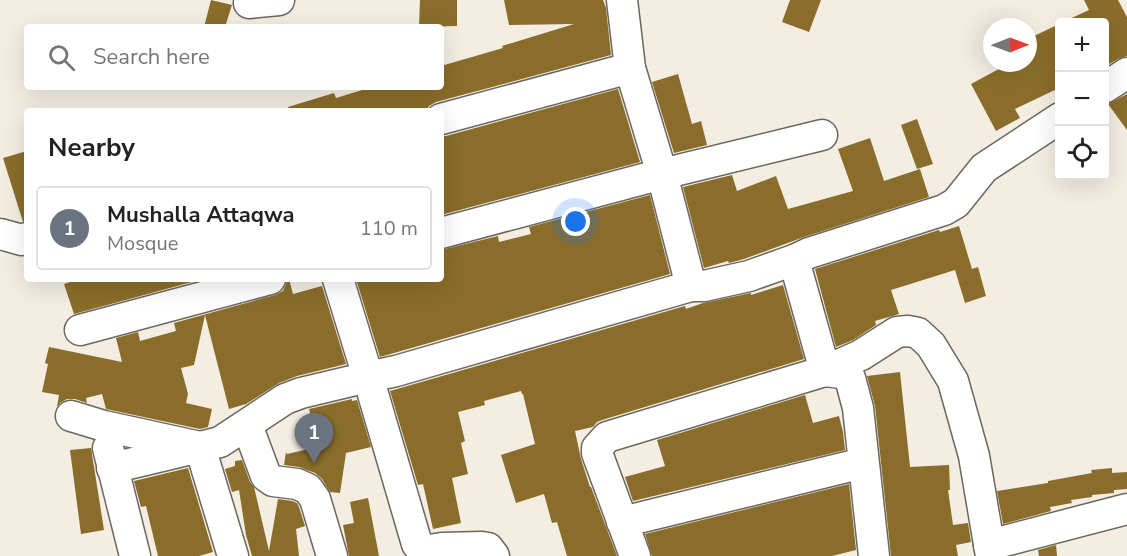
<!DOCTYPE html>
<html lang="en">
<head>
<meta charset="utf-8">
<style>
	body { margin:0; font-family:"Nunito Sans",sans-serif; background:#f2f2f2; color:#222 }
	.controls { position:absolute; right:18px; top:18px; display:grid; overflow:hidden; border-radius:6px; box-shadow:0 6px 24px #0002 }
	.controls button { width:54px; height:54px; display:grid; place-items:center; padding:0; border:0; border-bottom:2px solid #e0e0e0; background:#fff; color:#222; font:30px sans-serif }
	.compass { position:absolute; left:983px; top:18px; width:54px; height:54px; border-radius:50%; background:#fff; box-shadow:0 6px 24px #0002; rotate:89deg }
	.you { position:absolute; left:576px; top:222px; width:21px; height:21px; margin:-15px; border:4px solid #fff; border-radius:50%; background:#1a73e8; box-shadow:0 0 0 9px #1a73e833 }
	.badge { display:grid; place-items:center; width:39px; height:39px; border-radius:50%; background:#3b66d7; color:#fff; font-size:20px; font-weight:700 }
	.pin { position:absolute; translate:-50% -50px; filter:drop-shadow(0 2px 3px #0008) }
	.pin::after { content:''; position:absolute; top:32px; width:21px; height:18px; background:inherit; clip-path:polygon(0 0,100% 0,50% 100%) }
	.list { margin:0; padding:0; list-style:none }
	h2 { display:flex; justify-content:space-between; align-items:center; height:78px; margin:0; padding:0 24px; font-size:26px }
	h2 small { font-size:20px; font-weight:400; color:#767676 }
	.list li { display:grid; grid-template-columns:39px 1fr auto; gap:18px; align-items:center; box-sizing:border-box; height:84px; margin:0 12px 12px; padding:0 12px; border:2px solid #e0e0e0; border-radius:6px }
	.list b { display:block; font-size:22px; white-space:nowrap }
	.list p { margin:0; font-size:20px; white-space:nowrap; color:#767676 }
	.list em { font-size:20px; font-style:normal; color:#767676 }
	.icon { flex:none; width:33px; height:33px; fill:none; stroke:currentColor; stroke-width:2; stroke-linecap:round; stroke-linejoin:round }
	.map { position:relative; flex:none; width:1127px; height:556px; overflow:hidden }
	.search { position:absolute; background:#fff; box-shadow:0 6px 24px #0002; left:24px; top:24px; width:420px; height:66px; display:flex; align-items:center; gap:15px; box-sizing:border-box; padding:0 21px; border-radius:6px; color:#767676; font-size:22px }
	.panel { position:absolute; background:#fff; box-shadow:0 6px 24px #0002; left:24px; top:108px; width:420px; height:174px; border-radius:6px }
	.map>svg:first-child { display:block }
</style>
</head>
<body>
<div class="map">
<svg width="1127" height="556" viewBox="0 0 1127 556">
	<rect width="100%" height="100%" fill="#f3ede2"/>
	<g fill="#8a6d2a">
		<polygon points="211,0 232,5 225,27 204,27"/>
		<polygon points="420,0 457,0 457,26 419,27"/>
		<polygon points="504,0 603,0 606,8 611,55 436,102 429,106 426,111 289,111 288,107 334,93 336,98 372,87 441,87 441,66 503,48 502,46 574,24 509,25"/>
		<polygon points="790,0 821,0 809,32 782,22"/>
		<polygon points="1084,0 1118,0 1127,17 1127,56 1118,59 1104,67 1104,22 1063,22 1089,10"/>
		<polygon points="1059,24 1059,88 1015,109 1020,118 996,131 971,84 1010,63 1028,63 1028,39"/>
		<polygon points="678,74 692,124 701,121 707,145 674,153 652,82"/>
		<polygon points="618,89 640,162 441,215 441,136 446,136"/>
		<polygon points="1127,94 1127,130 1108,104"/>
		<polygon points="917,119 933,164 917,169 901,125"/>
		<polygon points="870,138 884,181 920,169 929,197 804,237 744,259 729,263 728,261 704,268 683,187 732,175 737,191 776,176 788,209 853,191 838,149"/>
		<polygon points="27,151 27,221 23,222 3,158"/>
		<polygon points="650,195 670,274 380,357 356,279 441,279 441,250 498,236 499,242 531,234 529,227"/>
		<polygon points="959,226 972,269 978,267 986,296 965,303 955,270 891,290 899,314 875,321 876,325 853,340 836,347 815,269 939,230 940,232"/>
		<polygon points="79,279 203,279 74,314 64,284"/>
		<polygon points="287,279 289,279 293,294 322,286 346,364 297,376 279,383 246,404 229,409 205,315 194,365 181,368 188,394 186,403 212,409 208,427 200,429 106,409 102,394 86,398 87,403 75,399 67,399 60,403 57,407 59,395 42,392 48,364 45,363 49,347 122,362 116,338 138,332 140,341 176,331 174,323 275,295 283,291 286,284"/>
		<polygon points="783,285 804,359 602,420 597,422 593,427 575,431 581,459 590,487 591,487 617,556 567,556 557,522 552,523 544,494 516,503 501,455 535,444 523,394 522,394 521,391 484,401 485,405 458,412 465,441 461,443 468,474 452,478 461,523 433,529 423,484 418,485 390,391 685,306 686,309 703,303 751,293 751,295"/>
		<polygon points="900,372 910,467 949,465 950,490 948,490 953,525 968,523 971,542 956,545 958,556 891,556 875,406 867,376"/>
		<polygon points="805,395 813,423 839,416 843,432 845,450 633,501 625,477 665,466 657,440"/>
		<polygon points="352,399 352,401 357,400 371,447 346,453 340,493 330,492 322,479 315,473 299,467 284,465 286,452 287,454 309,449 313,424 309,409"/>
		<polygon points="91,448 104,530 81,534 70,450"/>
		<polygon points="242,460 250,482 254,487 269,551 278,499 292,501 297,503 299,507 305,526 296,529 299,556 252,556 246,535 239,490 232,492 225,469 235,466 235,461"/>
		<polygon points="188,468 213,552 199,556 158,556 146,506 141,507 134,481"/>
		<polygon points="1112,468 1112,473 1127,472 1127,489 1114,490 1114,493 1092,495 1092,497 1071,500 1072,503 1050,507 1051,511 1003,524 997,491 1048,483 1048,481 1092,473 1091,470"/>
		<polygon points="849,484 856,550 832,556 652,556 645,534"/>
		<polygon points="368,498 379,556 349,556 343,525 354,523 350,502"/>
		<polygon points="1056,545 1057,556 1039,556 1038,550"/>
	</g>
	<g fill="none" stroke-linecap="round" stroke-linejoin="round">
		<defs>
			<g id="minor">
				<polyline points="622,0 630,68 662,174 691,286 704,286 749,276 794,260 825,371 841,373 850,378 858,408 874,556"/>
				<polyline points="249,3 279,0"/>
				<polyline points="1104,88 1127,73"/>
				<polyline points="441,119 630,68"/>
				<polyline points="441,233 662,174 822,135"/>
				<polyline points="0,234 22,240 27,238"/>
				<polyline points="794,260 809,253 944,210 956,203 984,168 1060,118"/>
				<polyline points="338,279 368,377 396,371 691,286"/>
				<polyline points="80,330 270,279"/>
				<polyline points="71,416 104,426 200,447 220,442 285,399 301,393 368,377 417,544 423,551 442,548 482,547 488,548 494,556"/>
				<polyline points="247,425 266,476 273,481 297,484 308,489 315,499 332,556"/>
				<polyline points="108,448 135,556"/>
				<polyline points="112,468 200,447 233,556"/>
				<polyline points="622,522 863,463"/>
				<polyline points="989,545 1127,509"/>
				<polyline points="635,556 597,453 597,448 607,437 825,371 861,355 897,332 908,331 918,333 931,345 953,381 974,456 991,556"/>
			</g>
		</defs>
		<use href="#minor" stroke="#6c675d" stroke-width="33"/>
		<use href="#minor" stroke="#fff" stroke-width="30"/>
	</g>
</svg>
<div class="controls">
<button>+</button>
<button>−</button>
<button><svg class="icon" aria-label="locate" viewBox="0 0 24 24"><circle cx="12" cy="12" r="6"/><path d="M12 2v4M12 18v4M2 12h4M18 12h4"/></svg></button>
</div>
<svg class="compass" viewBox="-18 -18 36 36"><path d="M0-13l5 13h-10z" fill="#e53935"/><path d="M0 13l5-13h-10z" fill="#767676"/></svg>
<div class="you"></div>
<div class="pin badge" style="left:314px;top:463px;background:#6b7280">1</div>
<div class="search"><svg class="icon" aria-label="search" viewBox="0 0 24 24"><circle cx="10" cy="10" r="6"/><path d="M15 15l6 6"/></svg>Search here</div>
<section class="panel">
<h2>Nearby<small></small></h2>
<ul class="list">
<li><span class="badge" style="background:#6b7280">1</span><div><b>Mushalla Attaqwa</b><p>Mosque</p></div><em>110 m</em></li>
</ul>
</section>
</div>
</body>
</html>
